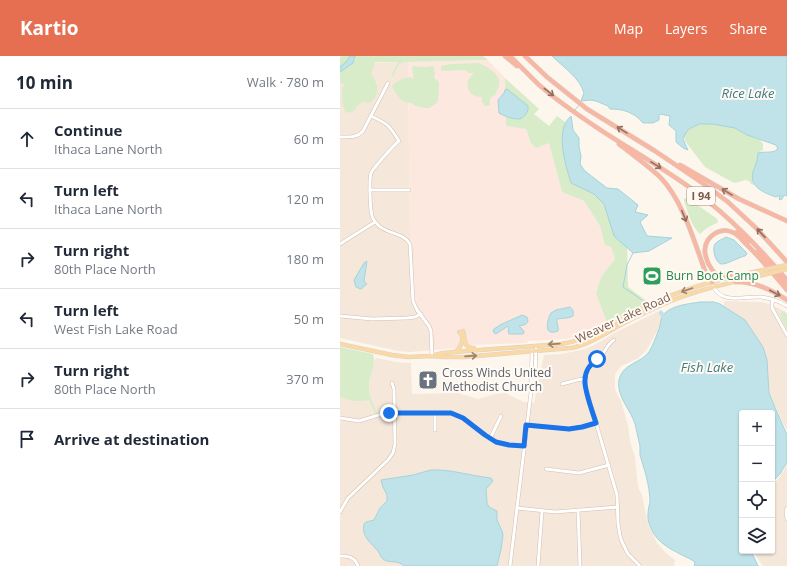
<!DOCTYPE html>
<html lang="en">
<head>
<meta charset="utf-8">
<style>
	body { margin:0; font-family:"Open Sans",sans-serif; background:#f6f6f7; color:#1f2937 }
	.controls { position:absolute; right:12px; bottom:12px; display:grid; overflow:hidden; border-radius:4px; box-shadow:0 1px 3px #0004 }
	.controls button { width:36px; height:36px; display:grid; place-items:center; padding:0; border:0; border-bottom:1px solid #e0e1e3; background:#fff; color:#1f2937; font:20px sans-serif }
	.stop { position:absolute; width:12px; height:12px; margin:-9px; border:3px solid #1a73e8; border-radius:50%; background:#fff }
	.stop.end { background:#1a73e8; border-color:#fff; box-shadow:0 1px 4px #0008 }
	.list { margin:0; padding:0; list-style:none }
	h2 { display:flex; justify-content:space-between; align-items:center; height:52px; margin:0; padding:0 16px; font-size:17px }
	h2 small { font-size:13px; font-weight:400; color:#747a83 }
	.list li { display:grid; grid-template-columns:26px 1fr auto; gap:12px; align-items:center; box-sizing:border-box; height:60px; padding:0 16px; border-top:1px solid #e0e1e3 }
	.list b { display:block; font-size:15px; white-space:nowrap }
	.list p { margin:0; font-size:13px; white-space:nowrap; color:#747a83 }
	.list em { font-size:13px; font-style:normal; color:#747a83 }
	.icon { flex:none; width:22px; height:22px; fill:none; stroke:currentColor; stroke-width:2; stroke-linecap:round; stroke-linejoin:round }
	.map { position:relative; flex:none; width:447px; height:510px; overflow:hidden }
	header { display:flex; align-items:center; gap:24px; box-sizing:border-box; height:56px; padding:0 20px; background:#e76f51; color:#fff }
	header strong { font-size:19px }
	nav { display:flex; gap:22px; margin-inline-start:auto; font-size:14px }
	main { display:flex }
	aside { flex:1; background:#fff }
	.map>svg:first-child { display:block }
</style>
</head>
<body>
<header>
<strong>Kartio</strong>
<nav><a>Map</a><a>Layers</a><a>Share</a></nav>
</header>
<main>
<aside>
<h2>10 min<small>Walk · 780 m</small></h2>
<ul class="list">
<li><svg class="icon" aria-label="ahead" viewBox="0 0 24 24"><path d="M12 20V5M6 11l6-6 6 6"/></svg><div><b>Continue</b><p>Ithaca Lane North</p></div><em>60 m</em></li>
<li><svg class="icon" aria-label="left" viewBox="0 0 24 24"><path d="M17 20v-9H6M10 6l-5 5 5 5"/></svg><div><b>Turn left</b><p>Ithaca Lane North</p></div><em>120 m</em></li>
<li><svg class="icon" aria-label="right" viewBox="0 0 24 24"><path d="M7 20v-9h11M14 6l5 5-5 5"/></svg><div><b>Turn right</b><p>80th Place North</p></div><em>180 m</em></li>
<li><svg class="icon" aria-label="left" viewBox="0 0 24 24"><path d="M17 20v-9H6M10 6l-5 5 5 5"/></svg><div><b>Turn left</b><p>West Fish Lake Road</p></div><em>50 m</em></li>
<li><svg class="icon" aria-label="right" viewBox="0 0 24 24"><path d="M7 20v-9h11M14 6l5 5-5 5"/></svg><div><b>Turn right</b><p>80th Place North</p></div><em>370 m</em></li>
<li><svg class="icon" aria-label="arrive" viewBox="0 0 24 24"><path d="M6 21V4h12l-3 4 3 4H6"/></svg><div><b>Arrive at destination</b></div></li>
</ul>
</aside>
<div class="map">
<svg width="447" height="510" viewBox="0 0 447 510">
	<rect width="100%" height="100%" fill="#fdf6ec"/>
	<g fill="#f5e8da">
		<polygon points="0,0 15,0 13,7 68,6 70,182 74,190 75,239 77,247 90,265 93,271 95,278 95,294 70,296 58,295 0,282"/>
		<polygon points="385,245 421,246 430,248 444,255 447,258 447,375 429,337 427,304 423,291 405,264 383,249"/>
		<polygon points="321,254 322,261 319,272 306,295 297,303 281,310 275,318 275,333 281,345 288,369 290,385 295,401 298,431 302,439 308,468 317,487 326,497 335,504 334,510 0,510 0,341 5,343 29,344 35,358 30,342 29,328 35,303 37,302 56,306 71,307 72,338 118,337 138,343 155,338 165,337 184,346 194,347 204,299 222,298 245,293 254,289 276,276"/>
		<polygon points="447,407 447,510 423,510 413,495 432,495 432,429 436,426 444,414"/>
	</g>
	<polygon fill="#fde8e0" points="148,4 165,22 166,69 186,73 191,87 209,86 222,136 244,145 260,170 265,189 271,191 275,203 261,221 256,236 267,267 249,276 227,283 188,285 187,287 131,289 119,290 116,292 95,294 95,278 93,271 90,265 77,247 75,239 74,190 73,186 70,182 68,6"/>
	<g fill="#d8ecc9">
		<path d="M2,0H143L148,4L64,6L59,8L53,21L51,20L58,6H35L31,18C38,27 41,39 30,47L23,46L18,49L14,55L6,57C2,50 2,40 2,32L5,29L0,27V1Z"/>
		<path d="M137,7C146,9 163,19 159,30C158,33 156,36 155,39C153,40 151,41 150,43C150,45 150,47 150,49L145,50C143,48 141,44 142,41C136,41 131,39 128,33C127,24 128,23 134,17H129L125,14L101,15V10L111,8Z"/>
		<path d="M74,10L85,11L93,10L94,11L95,17L94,22L98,25L99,27L98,45L97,47L89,52H85L76,50L71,47L65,46L60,43L52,31C56,25 63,22 70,21L74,23L72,11Z"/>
		<polygon points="165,22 199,53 194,58 209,70 217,60 225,66 225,88 287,183 288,231 308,246 267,267 256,237 261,221 275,203 271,191 265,189 260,170 244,145 222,136 209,87 196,92 191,87 186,73 166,70"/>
		<path d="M359,68H372L395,72L407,79L420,84L423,88V94L418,97C417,109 411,117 414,129L411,128L409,125L405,124L399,126L394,127L365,111L345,85L344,79C348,73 352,71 359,68Z"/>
		<path d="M347,142L376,162L378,165L377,167C370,170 366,172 360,178C351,170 348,156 344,145V143Z"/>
		<polygon points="444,255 447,258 447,273 441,262 440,257"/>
		<path d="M0,291L33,298C37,309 29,319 29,330C29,340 33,348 37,357L35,358L29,344C19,346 10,345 0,341Z"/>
	</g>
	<g fill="#bfe3e8" stroke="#a5d3da">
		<polygon points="10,0 15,0 13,7 0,16 0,11 6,6"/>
		<path d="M212,0H447V140L444,139L442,143L440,144L439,143L440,139L436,141C424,137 409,131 413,116C415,110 418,104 418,97C426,95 432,98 438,93L436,89L407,79L395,72L372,68H359L349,73L347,75L343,83L348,94L343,92L336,86V75L329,69L330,60L320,58L319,59V64L313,67H303C294,56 283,53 270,53L268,50L256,45L250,44L241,45L244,37C240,22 223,11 212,0Z"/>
		<path d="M167,33L188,50V54C187,57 184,61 182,62C176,65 164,60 159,57L158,44L164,37L165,34Z"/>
		<path d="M231,60L232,66L233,74L239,82V91L241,100L240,108L244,114L250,119L267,132L278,133L298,149L295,156L308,159L300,166L307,180L332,182L309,195L293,197L274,180L264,148L254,138L231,127C226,110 214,74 231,60Z"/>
		<path d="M386,181L394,184L406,196L407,198L405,200C399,201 386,209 381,208C375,206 372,193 375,188C377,185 383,183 386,181Z"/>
		<polygon points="27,205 24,225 27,228 21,233 16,231 14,224 24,207"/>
		<path d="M360,246H374L380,248L405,264L423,291L427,304L429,337L434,349L447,379V406L440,418L432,426V357H402V495H411L418,510H354L355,508L354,505C341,498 322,491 314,478C311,473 307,465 308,458C308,454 309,450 310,446C310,440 309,434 308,428C306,418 303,409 300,399C300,396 300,393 300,390C299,384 297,378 296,372C293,355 276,342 279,324C282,308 301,307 309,296C313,289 316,281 319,273C321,268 320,262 325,257C334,249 348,248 360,246Z"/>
		<path d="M230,251C233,253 234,256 233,260L228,262H225L217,263C216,267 219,270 218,275C203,281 207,264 211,257L216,254Z"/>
		<path d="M182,259L187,261C190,268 185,269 179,270L184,275V277L182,278H169L168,275L169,272L168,270L156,278L153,276L154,273L160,269Z"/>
		<path d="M91,414C111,413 131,420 151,422L153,425L146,433L147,447L149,451L157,455V464L162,475L163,479L161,494L157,510H64C57,503 49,508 43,503C41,502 40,498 38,495C31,487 21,480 24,468L26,466L34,464L40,452L47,445V439L43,431L41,424L73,419Z"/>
	</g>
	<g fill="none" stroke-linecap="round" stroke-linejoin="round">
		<g stroke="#a5d3da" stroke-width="1">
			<polyline points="234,55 240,48"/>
			<polyline points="293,197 287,209 283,231 302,244"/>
		</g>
		<polyline stroke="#bfe3e8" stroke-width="4.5" points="321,257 326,264"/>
		<defs>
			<g id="minor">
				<path d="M31,60C48,68 49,69 59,85C54,89 34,111 31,117C29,123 30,153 32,160C33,164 36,167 39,170C48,178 64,177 70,188L73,245L77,254L89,270L91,275L92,300"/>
				<path d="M0,81C9,81 17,82 23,75L48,27"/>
				<polyline points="30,134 69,134"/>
				<polyline points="0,188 35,166"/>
				<path d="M373,230C382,249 404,240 421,241C430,242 439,245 447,250"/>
				<polyline points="433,244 432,248 432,252 447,279"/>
				<polyline points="0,260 32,263 67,262 75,261 81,258"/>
				<path d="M274,284C269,287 267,291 264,296C254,308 244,310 245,329L277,439L278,467L280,480L282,486L288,498L300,510"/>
				<polyline points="222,328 237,324 245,323"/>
				<polyline points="191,335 195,321 196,293"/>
				<polyline points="95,357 95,374"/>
				<polyline points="0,362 19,365 42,358 49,357 111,357 123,362 145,379 156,386 169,389 184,390"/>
				<polyline points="186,369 229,373 242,371 256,367"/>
				<polyline points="150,383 161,360"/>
				<polyline points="206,413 239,417 269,409"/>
				<polyline points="177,452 215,456 278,451"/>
				<polyline points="447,452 446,456 447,463"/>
				<polyline points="238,454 240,510"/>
				<polyline points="0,456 8,442 48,404 53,397 55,388 54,337 54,333 52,327"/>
				<path d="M0,500C8,500 15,501 18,510"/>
				<polyline points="170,510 191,336 192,294"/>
				<polyline points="198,510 202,455"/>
			</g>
			<g id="major">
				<polyline points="400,219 423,214"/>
				<path d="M123,275C126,282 122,292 134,292"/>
				<path d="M0,288L52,299L68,301L92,300L104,301H124L231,292C247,289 261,280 275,272C287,265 300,259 313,253C347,236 389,227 427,218"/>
				<path d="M116,295C122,291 123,286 122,279L119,276"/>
				<path d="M95,299L103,297L126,295L221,288C251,284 277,264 305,251C333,237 362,228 392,221"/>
			</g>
			<g id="highway">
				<polyline points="165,0 177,10"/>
				<path d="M170,0C179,9 189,19 198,28C217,45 238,59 259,73C291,94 325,113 356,136C390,161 419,192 447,224"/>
				<polyline points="185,0 207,21 247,53 315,95 364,128 388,146 416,172 447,206"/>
				<path d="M279,88C293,99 307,109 320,121C344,145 356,192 368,223L372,226"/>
				<polyline points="340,109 399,143 447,165"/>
				<polyline points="397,176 408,186"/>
				<polyline points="417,196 447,230"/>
				<path d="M402,218C395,218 384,222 378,219C373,217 371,212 368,207C367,203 364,198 365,193C366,180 380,171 392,176C398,178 402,184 406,188C421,202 434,219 447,234"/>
				<path d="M395,226C414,225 432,234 447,244"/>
			</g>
		</defs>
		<use href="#minor" stroke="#d1beb0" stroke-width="4"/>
		<use href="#major" stroke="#dad1cd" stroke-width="4.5"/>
		<use href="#highway" stroke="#dad1cd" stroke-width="5"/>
		<use href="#minor" stroke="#fff" stroke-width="3"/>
		<use href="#major" stroke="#fbd9a5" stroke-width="3.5"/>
		<use href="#highway" stroke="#f7b7a3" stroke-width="4"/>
		<defs>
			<g id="major-bridge">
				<polyline points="423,214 447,209"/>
				<polyline points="427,218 447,213"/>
			</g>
		</defs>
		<use href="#major-bridge" stroke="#dad1cd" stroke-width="4.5" stroke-linecap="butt"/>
		<use href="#major-bridge" stroke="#fbd9a5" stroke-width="3.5"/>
	</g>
	<defs><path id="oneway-shaft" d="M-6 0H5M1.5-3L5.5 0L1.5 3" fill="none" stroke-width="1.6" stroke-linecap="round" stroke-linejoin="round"/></defs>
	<g stroke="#936e5e">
		<use href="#oneway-shaft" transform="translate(209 36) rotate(38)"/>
		<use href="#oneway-shaft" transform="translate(282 74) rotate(-148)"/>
		<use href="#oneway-shaft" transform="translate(316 109) rotate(32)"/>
		<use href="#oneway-shaft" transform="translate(387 136) rotate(-149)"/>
		<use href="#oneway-shaft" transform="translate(344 160) rotate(68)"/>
		<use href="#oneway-shaft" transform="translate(421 177) rotate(-133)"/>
		<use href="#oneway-shaft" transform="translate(435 237) rotate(28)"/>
	</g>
	<g stroke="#a18267">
		<use href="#oneway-shaft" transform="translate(347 234) rotate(161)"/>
		<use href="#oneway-shaft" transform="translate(214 288) rotate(176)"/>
		<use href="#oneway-shaft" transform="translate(131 300) rotate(-4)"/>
	</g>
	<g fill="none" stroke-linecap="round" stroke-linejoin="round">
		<path stroke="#1a73e8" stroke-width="5" d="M49,357H111L123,362L145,379L156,386L169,389L184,390L186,369L229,373L242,371L256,367C253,357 244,334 245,324C245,316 250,308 257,303"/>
	</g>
	<defs>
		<symbol id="stadium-square" viewBox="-11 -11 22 22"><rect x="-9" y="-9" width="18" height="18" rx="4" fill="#2e9e5b" stroke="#fffaf3"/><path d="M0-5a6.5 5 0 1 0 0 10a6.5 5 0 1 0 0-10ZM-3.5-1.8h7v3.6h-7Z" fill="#fff"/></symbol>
		<symbol id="church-square" viewBox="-11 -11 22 22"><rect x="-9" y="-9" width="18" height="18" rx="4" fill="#6b7280" stroke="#fffaf3"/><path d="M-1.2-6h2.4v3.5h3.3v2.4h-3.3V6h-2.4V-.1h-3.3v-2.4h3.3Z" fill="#fff"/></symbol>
	</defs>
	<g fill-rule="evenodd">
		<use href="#stadium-square" x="301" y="209" width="22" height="22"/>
		<use href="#church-square" x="77" y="313" width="22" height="22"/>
	</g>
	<g text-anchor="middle" stroke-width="4" stroke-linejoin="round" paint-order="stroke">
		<rect fill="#fffaf3" stroke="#a28b7f" stroke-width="1" x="347" y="131" width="28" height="18" rx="3"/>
		<g font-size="11" font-weight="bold" fill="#7a5c4d">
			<text x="361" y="144">I 94</text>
		</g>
		<g font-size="12" fill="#27864d" stroke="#fffaf3" text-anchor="start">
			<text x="326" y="224">Burn Boot Camp</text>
		</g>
		<g font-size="12" fill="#7a5c4d" stroke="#fffaf3">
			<text transform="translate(283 262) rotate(-25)" y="4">Weaver Lake Road</text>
		</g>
		<g font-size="12" fill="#5b616d" stroke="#fffaf3" text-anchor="start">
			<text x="102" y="321">Cross Winds United<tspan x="102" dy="14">Methodist Church</tspan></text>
		</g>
		<g font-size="13" font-style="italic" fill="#437c86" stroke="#fffaf3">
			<text x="408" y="42">Rice Lake</text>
			<text x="367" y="316">Fish Lake</text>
		</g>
	</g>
</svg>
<div class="controls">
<button>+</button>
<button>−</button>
<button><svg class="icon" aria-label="locate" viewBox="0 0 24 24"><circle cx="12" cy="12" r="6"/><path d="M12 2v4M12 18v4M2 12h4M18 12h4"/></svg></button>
<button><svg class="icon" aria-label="layers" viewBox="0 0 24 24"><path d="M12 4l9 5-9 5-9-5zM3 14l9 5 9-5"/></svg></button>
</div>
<div class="stop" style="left:257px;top:303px"></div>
<div class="stop end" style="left:49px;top:357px"></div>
</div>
</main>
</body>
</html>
